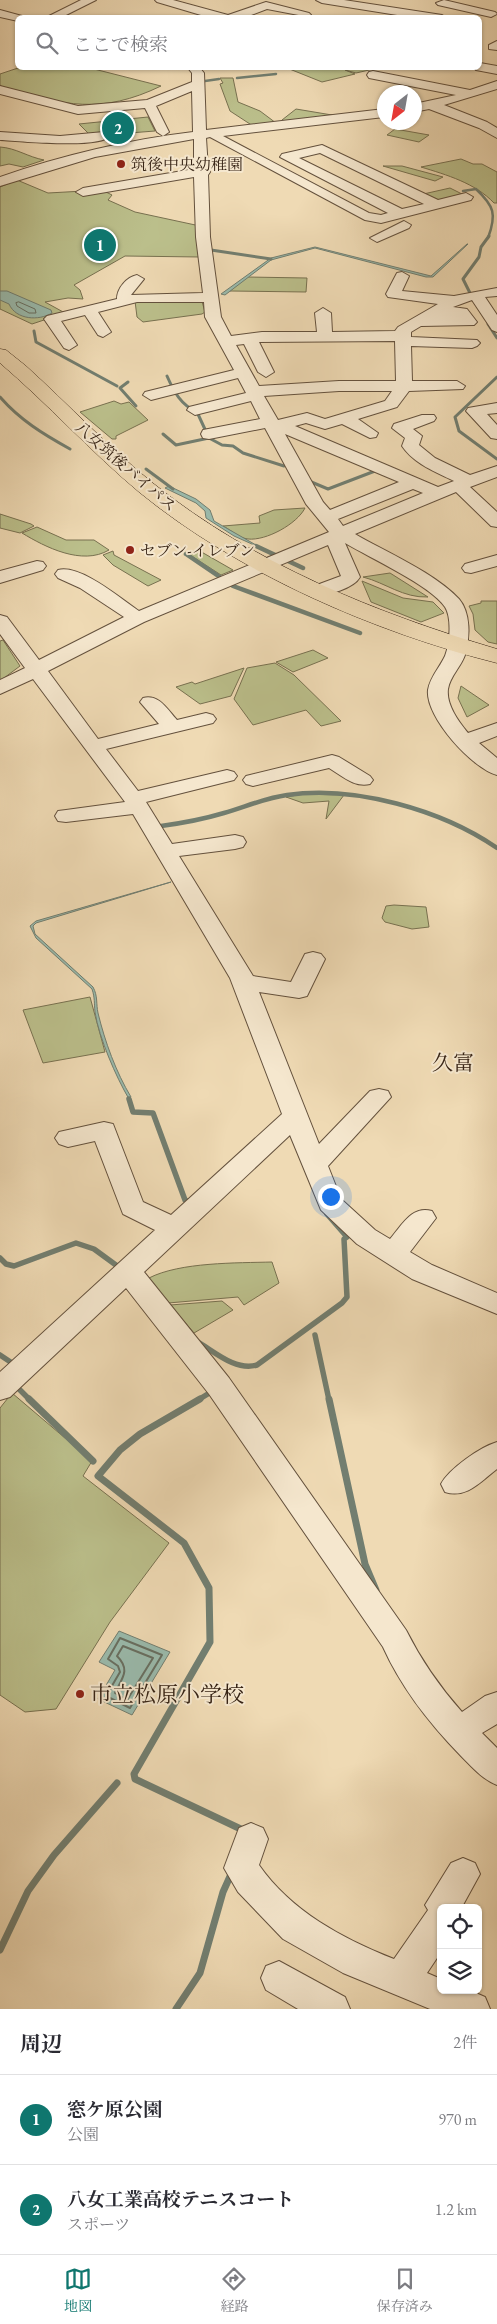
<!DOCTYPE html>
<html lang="ja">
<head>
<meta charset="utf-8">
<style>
	body { margin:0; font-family:"EB Garamond","Noto Serif JP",serif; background:#f7f7f7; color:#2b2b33 }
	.controls { position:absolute; right:15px; bottom:15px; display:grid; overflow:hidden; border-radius:8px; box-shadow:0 1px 4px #0004 }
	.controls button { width:45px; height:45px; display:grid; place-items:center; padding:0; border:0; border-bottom:1px solid #e1e1e2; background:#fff; color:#2b2b33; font:25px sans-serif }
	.compass { position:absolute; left:377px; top:85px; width:45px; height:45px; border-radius:50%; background:#fff; box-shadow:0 1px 4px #0004; rotate:211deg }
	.you { position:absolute; left:330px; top:1196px; width:18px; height:18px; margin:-12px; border:4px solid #fff; border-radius:50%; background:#1a73e8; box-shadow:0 0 0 8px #1a73e833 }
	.badge { display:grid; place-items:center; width:32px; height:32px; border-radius:50%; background:#0f766e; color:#fff; font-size:16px; font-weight:700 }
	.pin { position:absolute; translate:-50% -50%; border:2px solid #fff; box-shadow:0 1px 5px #0006 }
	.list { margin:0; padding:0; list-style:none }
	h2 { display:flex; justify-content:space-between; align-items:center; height:65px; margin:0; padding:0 20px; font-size:21px }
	h2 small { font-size:16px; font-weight:400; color:#7c7c81 }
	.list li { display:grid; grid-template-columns:32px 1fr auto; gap:15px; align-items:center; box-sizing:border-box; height:90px; padding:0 20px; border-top:1px solid #e1e1e2 }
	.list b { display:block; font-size:19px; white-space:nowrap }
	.list p { margin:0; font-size:16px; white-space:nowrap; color:#7c7c81 }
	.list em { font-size:16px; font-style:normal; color:#7c7c81 }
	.icon { flex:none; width:28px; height:28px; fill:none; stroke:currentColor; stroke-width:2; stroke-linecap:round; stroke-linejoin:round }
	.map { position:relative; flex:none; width:497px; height:2009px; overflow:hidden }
	.search { position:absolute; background:#fff; box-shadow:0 1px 4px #0004; left:15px; right:15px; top:15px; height:55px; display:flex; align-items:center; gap:12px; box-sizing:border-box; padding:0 18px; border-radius:8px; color:#7c7c81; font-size:19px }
	.sheet { height:245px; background:#fff }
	nav { display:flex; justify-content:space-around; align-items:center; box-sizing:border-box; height:70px; border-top:1px solid #e1e1e2; background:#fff; font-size:14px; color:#7c7c81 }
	nav a { display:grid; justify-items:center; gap:2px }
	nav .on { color:#0f766e }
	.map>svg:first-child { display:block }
</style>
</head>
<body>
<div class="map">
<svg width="497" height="2009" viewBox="0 0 497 2009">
	<rect width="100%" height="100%" fill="#efdab4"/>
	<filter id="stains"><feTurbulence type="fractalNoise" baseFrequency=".004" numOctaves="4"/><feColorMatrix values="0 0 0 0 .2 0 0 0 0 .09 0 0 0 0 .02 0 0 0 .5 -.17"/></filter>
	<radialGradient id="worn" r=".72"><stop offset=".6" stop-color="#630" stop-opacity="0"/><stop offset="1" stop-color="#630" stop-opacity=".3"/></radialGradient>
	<g fill="#bbbf8b" stroke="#787150">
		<path d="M18,68H90L161,86C101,115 64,105 4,88L0,85V74Z"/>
		<polygon points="287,68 378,68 356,73 345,70 355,74 322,82"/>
		<polygon points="220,78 233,78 238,102 260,111 276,123 253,126 230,111 220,84 223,83"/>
		<polygon points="296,109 332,115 285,122 282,120"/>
		<polygon points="148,117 155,131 91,136 79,124"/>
		<polygon points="395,129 429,135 419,142 387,135"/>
		<path d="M0,147C16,148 28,157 44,160L23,167L9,164L0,166Z"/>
		<path d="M461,159L473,164H482L497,172V203H494C475,183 447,175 421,167Z"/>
		<polygon points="383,166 402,166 443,177 435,181"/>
		<polygon points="17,180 48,193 102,190 112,195 108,200 135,212 200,226 200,257 125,256 74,285 80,290 83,299 68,298 45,302 65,313 32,324 0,309 0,187"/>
		<polygon points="450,188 466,196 436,203 419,195"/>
		<polygon points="247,277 307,278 306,292 230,291"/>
		<polygon points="201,298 205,312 202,314 143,322 137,317 135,301"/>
		<polygon points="114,401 121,404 129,402 148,420 116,436 116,439 112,439 80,412"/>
		<path d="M305,508C297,524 266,541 248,539C239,538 231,530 223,526L260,523L259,516L274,510Z"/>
		<polygon points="0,514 31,524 34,526 20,533 0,528"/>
		<path d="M37,527L66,540H94L109,550C82,566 45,547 22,533Z"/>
		<polygon points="198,550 233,570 221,575 187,553"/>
		<polygon points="113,551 114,555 161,580 148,586 113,565 103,555"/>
		<path d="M390,573L428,597C403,598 386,583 363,577Z"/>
		<polygon points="362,581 403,598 433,602 444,613 421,622 371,602"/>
		<polygon points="481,601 497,601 497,644 488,642 475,630 473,614 469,606 481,603"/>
		<polygon points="3,640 20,666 0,681 0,641"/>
		<polygon points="313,650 328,658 293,672 276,662"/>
		<polygon points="275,663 294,675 341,721 321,726 306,710 253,725 234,699 247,668"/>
		<polygon points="244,668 231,696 200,704 176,687 192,682 195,684"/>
		<polygon points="461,686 489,705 467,717 458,698"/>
		<polygon points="303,794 344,795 326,819 329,801 303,803 286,797"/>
		<polygon points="394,905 426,907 429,927 412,929 385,922 382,918 386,906"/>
		<polygon points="90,997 105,1052 43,1063 23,1010"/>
		<path d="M272,1262L279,1283L244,1305L238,1297L168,1303L149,1278C180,1262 237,1263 272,1262Z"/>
		<polygon points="222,1301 233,1310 194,1333 170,1305"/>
		<polygon points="12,1393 92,1461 83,1476 169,1543 110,1622 56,1709 25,1712 0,1695 0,1408"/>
	</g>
	<g fill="#9abbad" stroke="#727e70">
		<polygon points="467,244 468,244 433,277 426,277 315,248 271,260 225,295 221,294 271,258 315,247 431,276"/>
		<path d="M0,291H7L51,310L52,313C39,321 16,320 9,304L0,300Z"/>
		<polygon points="169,486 196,499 210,510 214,521 263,549 234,536 206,518 205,511 196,503 165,488"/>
		<path d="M171,882L36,923L33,926L35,934L93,987C98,996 96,1004 98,1013C105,1042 116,1072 131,1097L129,1099C116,1077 99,1038 95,1012C94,1003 95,998 92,989L36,938L30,926L36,921Z"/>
		<polygon points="119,1631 170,1652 132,1715 98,1699 115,1670 99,1662"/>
	</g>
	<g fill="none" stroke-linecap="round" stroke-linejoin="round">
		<polygon stroke="#686f61" stroke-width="1" points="19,302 35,309 36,313 29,313 17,306 16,303"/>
		<g stroke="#686f61" stroke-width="2">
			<polygon points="120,1638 162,1655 130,1708 106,1696 120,1672 118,1666 108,1659"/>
			<path d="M123,1646L153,1658L127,1700L115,1693C122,1678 131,1670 117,1656Z"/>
		</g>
		<g stroke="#727e70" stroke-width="2.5">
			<polyline points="237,78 276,74"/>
			<polyline points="205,81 219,79"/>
			<path d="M463,191L476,189C494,206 497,214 488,238"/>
		</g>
		<g stroke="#727e70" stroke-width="3">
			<polyline points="211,250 271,259"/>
			<polyline points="472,297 463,279 479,257 481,247 489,236"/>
			<polyline points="488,324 497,338"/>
			<polyline points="34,331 36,342 117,386"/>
			<path d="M167,376C174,392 181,405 197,412L209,438L222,445L233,446L243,453L284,466"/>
			<polyline points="497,377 455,417 459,431 497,459"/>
			<polyline points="128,382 120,388 136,406"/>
			<path d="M0,397C20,420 43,434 70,449"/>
			<polyline points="163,434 176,445 209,438"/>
			<polyline points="146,469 173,489"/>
			<polyline points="309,481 328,489 375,471"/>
		</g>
		<g stroke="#727e70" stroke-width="4.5">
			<polyline points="256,546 303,568"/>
			<polyline points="186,554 233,586 360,633"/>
			<path d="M161,826C183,823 204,819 224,813C245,807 265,798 287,795C354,785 442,810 497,848"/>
		</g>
		<g stroke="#727e70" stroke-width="5.5">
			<polyline points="129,1099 133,1112 153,1113 185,1200 189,1202"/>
			<polyline points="0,1258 6,1264 14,1266 76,1243 94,1249 120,1268"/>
			<polyline points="315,1335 329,1400"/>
			<path d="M198,1342C216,1353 236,1371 257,1365L342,1303L347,1297L344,1239L347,1237L327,1214"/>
			<polyline points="0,1355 12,1363"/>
			<polyline points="18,1388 30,1400"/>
			<polyline points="198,1400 211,1392"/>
		</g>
		<g stroke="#727e70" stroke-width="7">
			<polyline points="29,1399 93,1461"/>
			<polyline points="200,1399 140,1434 120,1450 98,1476 184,1543 209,1588 210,1642 134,1774 135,1779 245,1831"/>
			<polyline points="329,1399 365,1564 376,1590"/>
			<polyline points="0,1950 28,1891 54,1855 117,1783"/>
			<polyline points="176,2009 200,1973 223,1892 232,1872"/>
		</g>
		<defs>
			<g id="minor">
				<polygon points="81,0 96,0 60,18 45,18"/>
				<polygon points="155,0 173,0 228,15 266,2 309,13 311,15 309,17 267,9 243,18 211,18 157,2"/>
				<polygon points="316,0 344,0 442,15 447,18 416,18 322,3"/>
				<polygon points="444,0 495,12 497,14 491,17 438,5 436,3"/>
				<polygon points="0,10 22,16 23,18 18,18 18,21 0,17"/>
				<polygon points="497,41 497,50 489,49 489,45"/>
				<polygon points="480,63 497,66 497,74 476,70 474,68 480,68"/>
				<path d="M188,68H200L204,73L206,130L384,109V117L223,136L369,213L381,215L388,213L280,157L282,154L322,145L438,200L466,193L473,197L471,200L381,223L365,220L210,137L206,138L208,169L210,172L208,175L210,237L221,317L231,336L262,332H317L315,313L323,308L331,313L332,332L395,331L398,327L438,304L388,297L386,294L397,273L402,272L409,276L402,291L454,296L497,288V296L485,297L497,315V332L492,330L472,300L453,307L467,309L477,322L474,325L421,326L411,332V337L477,340L480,343L477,346L472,348L411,346L412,381H457L465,386L463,389L409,391L397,407L358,419L378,433L376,437L370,438L342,424L325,429L306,423L295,426L438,487L454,481C436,472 414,464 402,446L405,438L392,428L394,424L422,415H434L436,418L434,421L413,429L422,436L419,445L435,458L470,475L497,466V477L470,487L497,512V527L491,526L456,492L355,534C386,552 435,573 459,599C471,613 470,638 465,655C461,667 450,676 448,689C446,705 459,722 468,733L497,723V736L479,743L497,758V775C473,769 425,717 428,690C430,677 440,667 445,656C450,643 452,618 445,607C430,585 370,558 345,543L360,577C354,588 327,597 314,594L312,590L314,586L341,576L328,545L144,622L48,671L98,739L159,724L140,702L143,698C159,694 167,709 177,720L206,713L213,715L216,719L213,723L106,749L138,791L227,770L234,772L237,776L234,780L146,802L172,844L235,835L243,837L246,842L243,847L235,849L179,856L253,976L291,982L305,954L313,952L321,954L325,959L307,996L299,998L259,992L319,1144L370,1091L379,1089L388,1091L391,1097L328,1166L341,1199L375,1230L390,1239C402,1225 412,1205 432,1211L436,1218L410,1252L432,1265L497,1293V1314L412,1279L357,1244L321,1210L290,1135L144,1272L229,1378L406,1630C421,1660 439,1686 462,1712L485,1696L497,1692V1724L482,1733L497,1748V1785C482,1779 473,1768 461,1756C429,1723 402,1689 383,1647L209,1394L126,1288L10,1397L0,1400V1372L155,1230L123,1214L95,1141L68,1147L59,1144L55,1138L59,1132L104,1122L113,1124L143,1202L171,1215L282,1114L230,978L133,814L66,822L58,821L55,816L58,811L66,810L125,802L33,679L0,694V680L25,668L0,634V615L7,617L39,660L124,617L80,588L58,578L55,574L58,570C80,564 120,598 139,611L329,532L306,504L265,428L209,439L203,438L201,434L203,430L260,419L251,401L195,415L187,410L189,407L246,393L238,378L151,400L143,395L145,392L234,370L205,317L204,302H137L98,312L111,332L103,337L98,335L85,315L61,321L77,345L69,350L64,348L44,319L47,316L117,299C117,288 127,277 137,275L144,279L131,295L203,293L196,237L194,177L83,196L76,192L83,188L194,169V139L95,157L0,186V177C63,155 127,140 193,132L192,91L156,106L169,132L163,136L157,132L145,108L78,114L0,94V86L78,106L147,100L192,82V73ZM320,153L424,204L402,209L299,158ZM395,341L396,381H339L259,386L236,345L244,344L258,372L266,377L274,372L259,342ZM339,391H392L385,401L325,419L307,413L278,420L264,396ZM285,434L399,482L330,510L323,502ZM413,489L423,493L343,526L338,519Z"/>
				<polygon points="373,71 470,90 497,81 497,89 444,105 487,122 497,128 497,138 479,128 429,109 414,112 414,104 456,95 369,78 367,75 369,72"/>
				<path d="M0,132L60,136L104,132L110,136C99,149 19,141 0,140Z"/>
				<polygon points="404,221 411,225 409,228 377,242 370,238"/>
				<polygon points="497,403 497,413 487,414 497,425 497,439 491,438 466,411 468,408"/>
				<polygon points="497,555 497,566 471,573 465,572 462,568 465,564"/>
				<polygon points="37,561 43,562 46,566 43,570 0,583 0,571"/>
				<path d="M332,755L339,757L370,776L373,780L370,784C355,788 342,776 329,768L253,786L246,784L243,780L246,776Z"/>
				<path d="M497,1442V1469C481,1481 467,1499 445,1492L441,1484C449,1469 480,1447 497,1442Z"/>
				<path d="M251,1823L263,1828L268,1839L259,1865C291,1911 343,1939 394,1959L428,1910L425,1905L451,1863L463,1858L475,1863L480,1874L463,1905L464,1908H441V1952L427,1973L441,1979V1990H469L485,1997L490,2009H430L343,1973L283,1939L238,1892L224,1868L239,1828Z"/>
				<polygon points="279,1961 345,1997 350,2009 298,2009 266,1990 261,1978 266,1966"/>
			</g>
			<path id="highway" d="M0,349L6,350L26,366C69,405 109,448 154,484C254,564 376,613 497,649V663C374,632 238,573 139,492C91,452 48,404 0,363Z"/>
		</defs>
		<use href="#minor" stroke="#64513d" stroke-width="2"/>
		<use href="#highway" stroke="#362315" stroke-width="1"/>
		<use href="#minor" fill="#f5e7ce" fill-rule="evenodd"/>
		<use href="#highway" fill="#efdab4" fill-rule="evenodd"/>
	</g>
	<g fill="#8f2418" stroke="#f5e7ce" stroke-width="2">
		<circle cx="121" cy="164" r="5"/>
		<circle cx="130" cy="550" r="5"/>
		<circle cx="80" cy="1694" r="5"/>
	</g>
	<g text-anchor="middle" stroke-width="4" stroke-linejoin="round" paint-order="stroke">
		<g font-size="16" fill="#362315" stroke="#f5e7ce" text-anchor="start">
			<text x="131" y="170">筑後中央幼稚園</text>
			<text x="140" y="556">セブン-イレブン</text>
		</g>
		<g font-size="16" fill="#362315" stroke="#f5e7ce">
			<text transform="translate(126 466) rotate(41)" y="6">八女筑後バイパス</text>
		</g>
		<g font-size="21" fill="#362315" stroke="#f5e7ce">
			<text x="453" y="1070">久富</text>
		</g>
		<g font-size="22" fill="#362315" stroke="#f5e7ce" text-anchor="start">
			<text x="90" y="1702">市立松原小学校</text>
		</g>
	</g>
	<rect width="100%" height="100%" filter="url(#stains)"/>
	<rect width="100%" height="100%" fill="url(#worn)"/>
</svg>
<div class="controls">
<button><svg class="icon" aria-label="locate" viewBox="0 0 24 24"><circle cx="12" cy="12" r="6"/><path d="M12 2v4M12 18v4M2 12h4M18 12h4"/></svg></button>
<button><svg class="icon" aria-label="layers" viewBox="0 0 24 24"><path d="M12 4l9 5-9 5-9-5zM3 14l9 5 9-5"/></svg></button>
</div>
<svg class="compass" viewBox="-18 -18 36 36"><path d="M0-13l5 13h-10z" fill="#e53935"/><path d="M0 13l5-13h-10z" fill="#7c7c81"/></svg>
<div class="you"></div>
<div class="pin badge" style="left:100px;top:245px">1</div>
<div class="pin badge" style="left:118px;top:128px">2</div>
<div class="search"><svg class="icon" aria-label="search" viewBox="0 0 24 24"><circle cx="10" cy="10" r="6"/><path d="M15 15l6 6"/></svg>ここで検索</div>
</div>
<section class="sheet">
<h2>周辺<small>2件</small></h2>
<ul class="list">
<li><span class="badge">1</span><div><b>窓ケ原公園</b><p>公園</p></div><em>970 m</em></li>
<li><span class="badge">2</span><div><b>八女工業高校テニスコート</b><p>スポーツ</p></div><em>1.2 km</em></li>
</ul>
</section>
<nav>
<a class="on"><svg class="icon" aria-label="map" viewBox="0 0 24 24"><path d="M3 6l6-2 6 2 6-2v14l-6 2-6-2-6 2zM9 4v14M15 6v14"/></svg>地図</a>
<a><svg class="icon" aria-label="directions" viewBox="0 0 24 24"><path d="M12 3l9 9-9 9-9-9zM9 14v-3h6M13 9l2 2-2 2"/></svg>経路</a>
<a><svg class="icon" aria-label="saved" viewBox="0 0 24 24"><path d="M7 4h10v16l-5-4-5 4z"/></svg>保存済み</a>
</nav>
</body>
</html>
